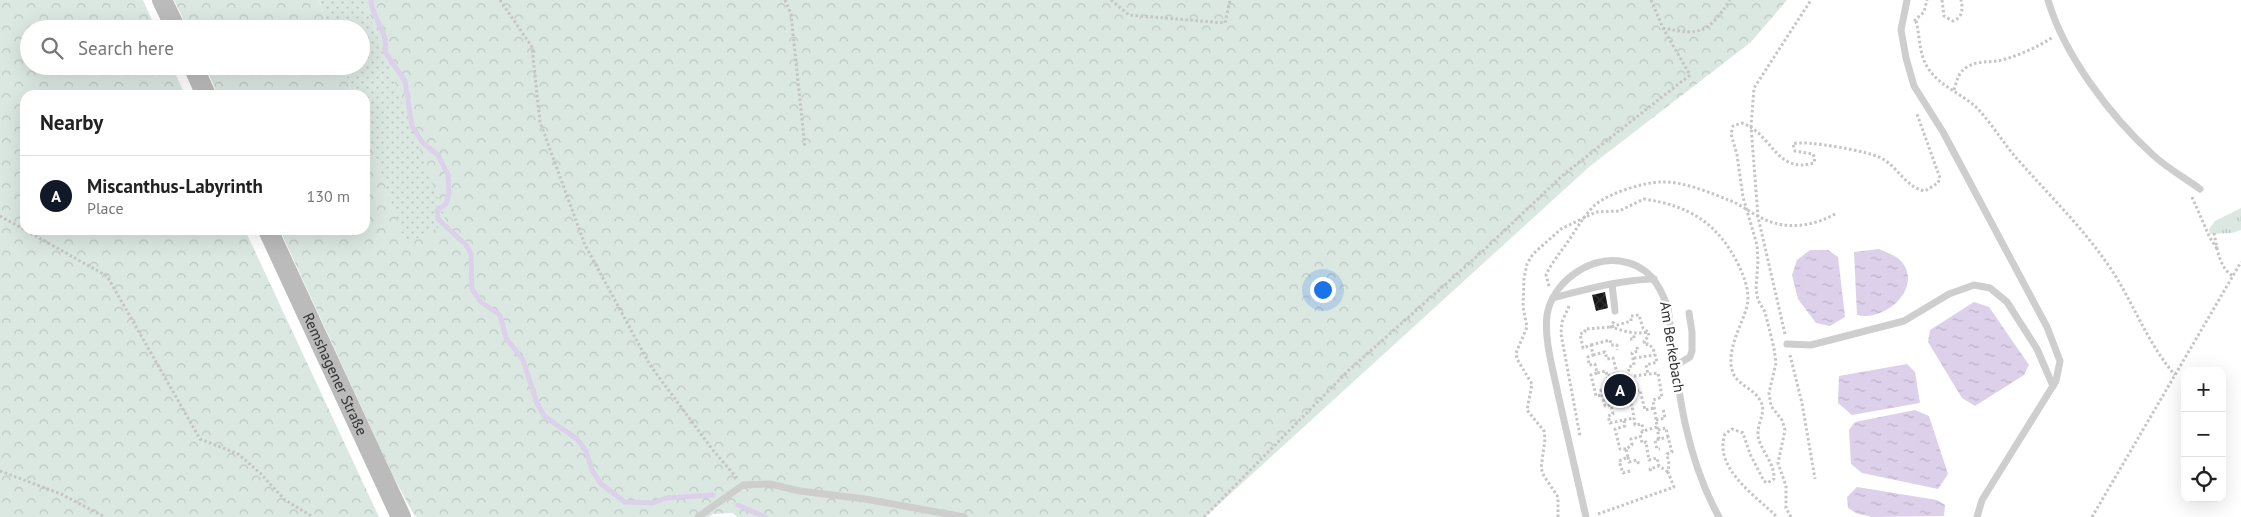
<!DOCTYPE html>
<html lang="en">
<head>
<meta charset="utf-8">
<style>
	body { margin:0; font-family:"PT Sans",sans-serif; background:#f2f2f2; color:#222 }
	.controls { position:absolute; right:15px; bottom:15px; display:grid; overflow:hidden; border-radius:10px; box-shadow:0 5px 20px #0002 }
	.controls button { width:45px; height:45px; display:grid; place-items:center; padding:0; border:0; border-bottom:1px solid #e0e0e0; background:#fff; color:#222; font:25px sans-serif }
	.you { position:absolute; left:1322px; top:289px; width:18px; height:18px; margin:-12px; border:4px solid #fff; border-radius:50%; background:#1a73e8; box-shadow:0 0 0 8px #1a73e833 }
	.badge { display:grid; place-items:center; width:32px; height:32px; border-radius:50%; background:#111827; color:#fff; font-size:16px; font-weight:700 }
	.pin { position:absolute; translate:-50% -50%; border:2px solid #fff; box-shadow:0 1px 5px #0006 }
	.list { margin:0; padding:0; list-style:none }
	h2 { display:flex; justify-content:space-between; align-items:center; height:65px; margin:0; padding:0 20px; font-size:21px }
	h2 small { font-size:16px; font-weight:400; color:#767676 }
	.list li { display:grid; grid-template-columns:32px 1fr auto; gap:15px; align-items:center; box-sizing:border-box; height:80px; padding:0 20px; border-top:1px solid #e0e0e0 }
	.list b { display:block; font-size:19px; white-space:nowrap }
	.list p { margin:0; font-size:16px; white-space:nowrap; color:#767676 }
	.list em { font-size:16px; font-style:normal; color:#767676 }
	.icon { flex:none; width:28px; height:28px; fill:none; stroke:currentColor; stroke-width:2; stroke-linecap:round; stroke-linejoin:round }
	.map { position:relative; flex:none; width:2241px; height:517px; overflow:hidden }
	.search { position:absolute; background:#fff; box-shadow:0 5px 20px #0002; left:20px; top:20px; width:350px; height:55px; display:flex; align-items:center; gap:12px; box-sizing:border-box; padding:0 18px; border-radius:28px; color:#767676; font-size:19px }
	.panel { position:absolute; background:#fff; box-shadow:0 5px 20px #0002; left:20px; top:90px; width:350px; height:145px; border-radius:15px }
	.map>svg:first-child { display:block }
</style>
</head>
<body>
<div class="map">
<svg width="2241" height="517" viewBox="0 0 2241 517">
	<defs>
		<pattern id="grass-dots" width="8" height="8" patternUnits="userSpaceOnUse" patternTransform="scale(1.25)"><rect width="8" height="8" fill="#dbe8e1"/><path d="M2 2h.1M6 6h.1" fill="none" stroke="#bcc7c2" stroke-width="1.8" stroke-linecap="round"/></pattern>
		<pattern id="forest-crowns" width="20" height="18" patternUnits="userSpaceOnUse" patternTransform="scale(1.25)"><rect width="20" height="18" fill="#dbe8e1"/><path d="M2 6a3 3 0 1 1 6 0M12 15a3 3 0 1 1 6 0" fill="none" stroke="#bcc7c2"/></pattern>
		<pattern id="park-tufts" width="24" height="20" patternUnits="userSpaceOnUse" patternTransform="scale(1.25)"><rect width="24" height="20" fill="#dbe8e1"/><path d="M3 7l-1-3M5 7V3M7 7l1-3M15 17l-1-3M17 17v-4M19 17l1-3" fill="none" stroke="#bcc7c2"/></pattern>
		<pattern id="water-ripples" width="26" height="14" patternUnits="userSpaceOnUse" patternTransform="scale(1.25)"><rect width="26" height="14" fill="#dcd0ea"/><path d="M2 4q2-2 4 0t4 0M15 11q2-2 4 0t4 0" fill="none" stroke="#bdb3c9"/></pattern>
		<pattern id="building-cross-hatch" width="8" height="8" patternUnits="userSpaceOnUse" patternTransform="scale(1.25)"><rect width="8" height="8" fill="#181818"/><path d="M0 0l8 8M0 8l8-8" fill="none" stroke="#313131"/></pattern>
	</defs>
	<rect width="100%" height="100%" fill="#fff"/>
	<polygon fill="url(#grass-dots)" points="319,0 364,0 448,223 406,245 365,129 365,95 353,95 343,66 361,66 361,29 329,29"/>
	<g fill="url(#forest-crowns)">
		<polygon points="0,0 143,0 156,29 29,29 29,66 172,66 185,95 25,95 25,230 245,230 379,517 0,517"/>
		<polygon points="174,0 319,0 329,29 188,29"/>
		<polygon points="364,0 1787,0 1751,42 1589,167 1205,517 737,517 733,513 713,514 709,517 417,517 414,515 393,476 280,230 365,230 365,129 406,244 447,223"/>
		<polygon points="205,66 343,66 353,95 218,95"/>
	</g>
	<polygon fill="url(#park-tufts)" points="2241,208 2241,230 2232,233 2210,234 2209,229 2215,221"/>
	<g fill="url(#water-ripples)">
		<path d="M1879,249C1885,252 1895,255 1900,260C1925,286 1886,322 1857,315L1854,252Z"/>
		<polygon points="1810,250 1828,250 1838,257 1845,317 1830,326 1816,323 1798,299 1792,275 1797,260"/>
		<polygon points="1974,302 1989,307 2029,365 2024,375 1975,406 1962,398 1928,342 1930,330"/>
		<polygon points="1907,364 1915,372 1920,403 1852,415 1838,403 1839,376"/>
		<polygon points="1915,410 1929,416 1948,474 1938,489 1862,473 1851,464 1849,430 1855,422"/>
		<polygon points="1857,487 1937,500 1945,505 1944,516 1872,517 1856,513 1848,508 1847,497"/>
	</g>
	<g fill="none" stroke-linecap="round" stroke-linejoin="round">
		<g stroke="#dcd0ea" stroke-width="5">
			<path d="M371,0C372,19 389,31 385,52L405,81L412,126L423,143L438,155L448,175L449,193L446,204L437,210L438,219L466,245L471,254L472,289L481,302L500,315L506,338L523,360L537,403L544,416L577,439L586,451L592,470L601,484L625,502L653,503L666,498L713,495"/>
			<polyline points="738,505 765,517"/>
		</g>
	</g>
	<polygon fill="url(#building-cross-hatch)" points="1605,292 1608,308 1596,311 1592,295"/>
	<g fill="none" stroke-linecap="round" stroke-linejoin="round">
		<g stroke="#c5c5c5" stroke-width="3" stroke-dasharray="2.5 2.5" stroke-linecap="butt">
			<polyline points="500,0 532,47 540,122 585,245 650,365 712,449 737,478"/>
			<polyline points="785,0 791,14 805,148"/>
			<polyline points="1111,0 1129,15 1225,23 1230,0"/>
			<path d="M1651,0L1663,28C1701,36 1708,33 1730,0"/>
			<path d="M1942,0L1944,16L1953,21C1963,17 1963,9 1961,0"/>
			<polyline points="1914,21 1924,12 1927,0"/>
			<path d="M1916,21C1920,36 1919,55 1928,68C1939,86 1963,94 1978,109C1993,125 2005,146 2020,162C2048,194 2079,224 2104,259C2132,297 2144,339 2175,375"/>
			<path d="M1954,90C1957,81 1958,72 1967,67C1978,60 1990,63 2002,60C2020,55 2038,47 2053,37"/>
			<polyline points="2192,197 2210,238 2218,250"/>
			<polyline points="0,216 107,276 200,439 238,454 260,473 285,500 313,517"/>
			<path d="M2214,233C2217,248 2219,268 2233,276"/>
			<path d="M1549,286L1546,275C1552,262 1561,252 1569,240C1577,228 1583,217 1594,206C1606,194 1644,182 1661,182C1683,181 1711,193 1731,201C1741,205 1748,211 1758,216C1783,231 1813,227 1837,213"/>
			<polyline points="1569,306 1562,322 1561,334 1580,436"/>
			<polyline points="1785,334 1758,217 1751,126 1754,88 1811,0"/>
			<polyline points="1630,339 1634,339 1634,334"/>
			<polyline points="1591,345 1610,340 1611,345 1617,345 1617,350"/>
			<polyline points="1637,347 1638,351 1632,353 1634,365 1629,367 1628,380 1630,392 1640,390 1645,410 1654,408"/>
			<polyline points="1593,355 1605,352 1607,359 1613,358 1617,373"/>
			<polyline points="1790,355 1802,403 1815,479"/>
			<polyline points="1634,358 1655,355"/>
			<polyline points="1597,373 1591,375 1596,396 1602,395"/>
			<polyline points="1608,376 1617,373 1618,376"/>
			<polyline points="1629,377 1648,374"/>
			<polyline points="1618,386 1619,390 1629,388"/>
			<polyline points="1630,404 1632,405 1635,425 1642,424 1643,431"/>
			<polyline points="1624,420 1634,418"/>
			<polyline points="1656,420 1665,418 1663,408"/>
			<polyline points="1657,427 1643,431 1640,434 1642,443 1646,442 1649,460 1657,458 1659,466 1668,472"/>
			<polyline points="1658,430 1666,428 1668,437"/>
			<polyline points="1659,439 1655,440 1657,449 1660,449"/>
			<polyline points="1626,449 1620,449 1615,429 1625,426 1624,420 1610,423 1608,416 1613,414 1611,405 1605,406 1601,390 1610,388 1606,371 1597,373 1595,364 1589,365 1588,357 1593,355 1591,345 1583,348 1580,334 1585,332 1585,329 1611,327 1631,321 1631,316 1639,315 1643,328 1648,332"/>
			<polyline points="1628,457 1629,462 1637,460 1639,465"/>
			<polyline points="0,471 61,494 105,517"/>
			<polyline points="1630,471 1623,473 1619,461 1628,457 1626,449 1632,445 1631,439 1640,437"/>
			<polyline points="1651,471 1650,469 1659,466"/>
			<path d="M1598,514L1674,487L1668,472L1669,464L1667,454L1672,452L1668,437L1659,439L1653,400L1662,397L1658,373L1648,374L1646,365L1657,362L1653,348L1648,344L1645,345L1644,341L1649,336L1648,332C1635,335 1624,331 1611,327L1614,321"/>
			<polyline points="1204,517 1349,370 1484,250 1563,175 1690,75 1663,28"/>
			<path d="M1558,517V497L1544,476L1541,468L1545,439L1544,431L1527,410L1532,384L1517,359L1516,353L1527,327L1523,307L1524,278L1527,264L1533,254L1561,229L1596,212L1619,211L1644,199C1690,206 1718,223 1739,266C1745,279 1750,292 1747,306C1742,326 1725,351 1733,373C1738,385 1754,389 1760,400C1767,411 1758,421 1758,433C1757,447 1775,461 1774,479L1767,483L1764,481L1750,454L1743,433L1732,429L1725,434C1713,468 1756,496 1777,517"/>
			<path d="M1791,517L1786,508V486L1778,463L1785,430L1782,420L1771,406L1769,393L1776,363L1774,348L1765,312L1758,300L1756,289L1758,261L1757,245L1743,197L1737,155L1731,134L1733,126L1742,123C1774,135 1775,174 1814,163L1815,158L1813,154L1795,151L1793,144C1802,139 1874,152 1883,159C1899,169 1907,188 1925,191L1938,183L1940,178L1917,114"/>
			<polyline points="2092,517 2241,262"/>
		</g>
		<g stroke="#cecece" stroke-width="7">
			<polyline points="1907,0 1901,30 1906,58 1914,86 1943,132 2047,327 2060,361 2056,381 1982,500 1977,517"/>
			<path d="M2048,0C2064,55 2111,117 2153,155C2167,168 2185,178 2200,189"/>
			<polyline points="1612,284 1615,311"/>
			<path d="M1553,298C1587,289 1620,280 1654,279"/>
			<polyline points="1787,344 1811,345 1904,321 1949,294 1974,285 1990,288 2007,302 2037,349 2053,386"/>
			<polyline points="1675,366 1690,357 1692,351 1692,332 1689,313"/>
			<polyline points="698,517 743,485 770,484 800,491 865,499 964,517"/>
			<path d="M1586,517C1577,476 1567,435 1558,394C1553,369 1544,340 1547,315C1552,283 1589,256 1620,261C1648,265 1659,283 1668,308C1677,380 1683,452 1719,517"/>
		</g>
		<g stroke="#bbb" stroke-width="20">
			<polyline points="162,0 176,29"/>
			<polyline points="193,66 206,95"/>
			<path id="s1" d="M268,230L401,517"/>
		</g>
	</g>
	<g text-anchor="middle" stroke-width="5" stroke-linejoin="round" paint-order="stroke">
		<g font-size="15" fill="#313131" stroke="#fff">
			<text transform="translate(1672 347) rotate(81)" y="5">Am Berkebach</text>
			<text dy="5" stroke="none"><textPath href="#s1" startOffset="159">Remshagener Straße</textPath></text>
		</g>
	</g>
</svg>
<div class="controls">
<button>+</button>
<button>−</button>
<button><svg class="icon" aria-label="locate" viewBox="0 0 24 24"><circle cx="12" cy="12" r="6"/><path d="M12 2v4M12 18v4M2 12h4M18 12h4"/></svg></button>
</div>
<div class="you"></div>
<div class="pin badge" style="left:1620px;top:390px">A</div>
<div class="search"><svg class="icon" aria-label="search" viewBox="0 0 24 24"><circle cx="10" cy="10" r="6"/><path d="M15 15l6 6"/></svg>Search here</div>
<section class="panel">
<h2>Nearby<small></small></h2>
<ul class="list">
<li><span class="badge">A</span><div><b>Miscanthus-Labyrinth</b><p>Place</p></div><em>130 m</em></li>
</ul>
</section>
</div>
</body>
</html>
